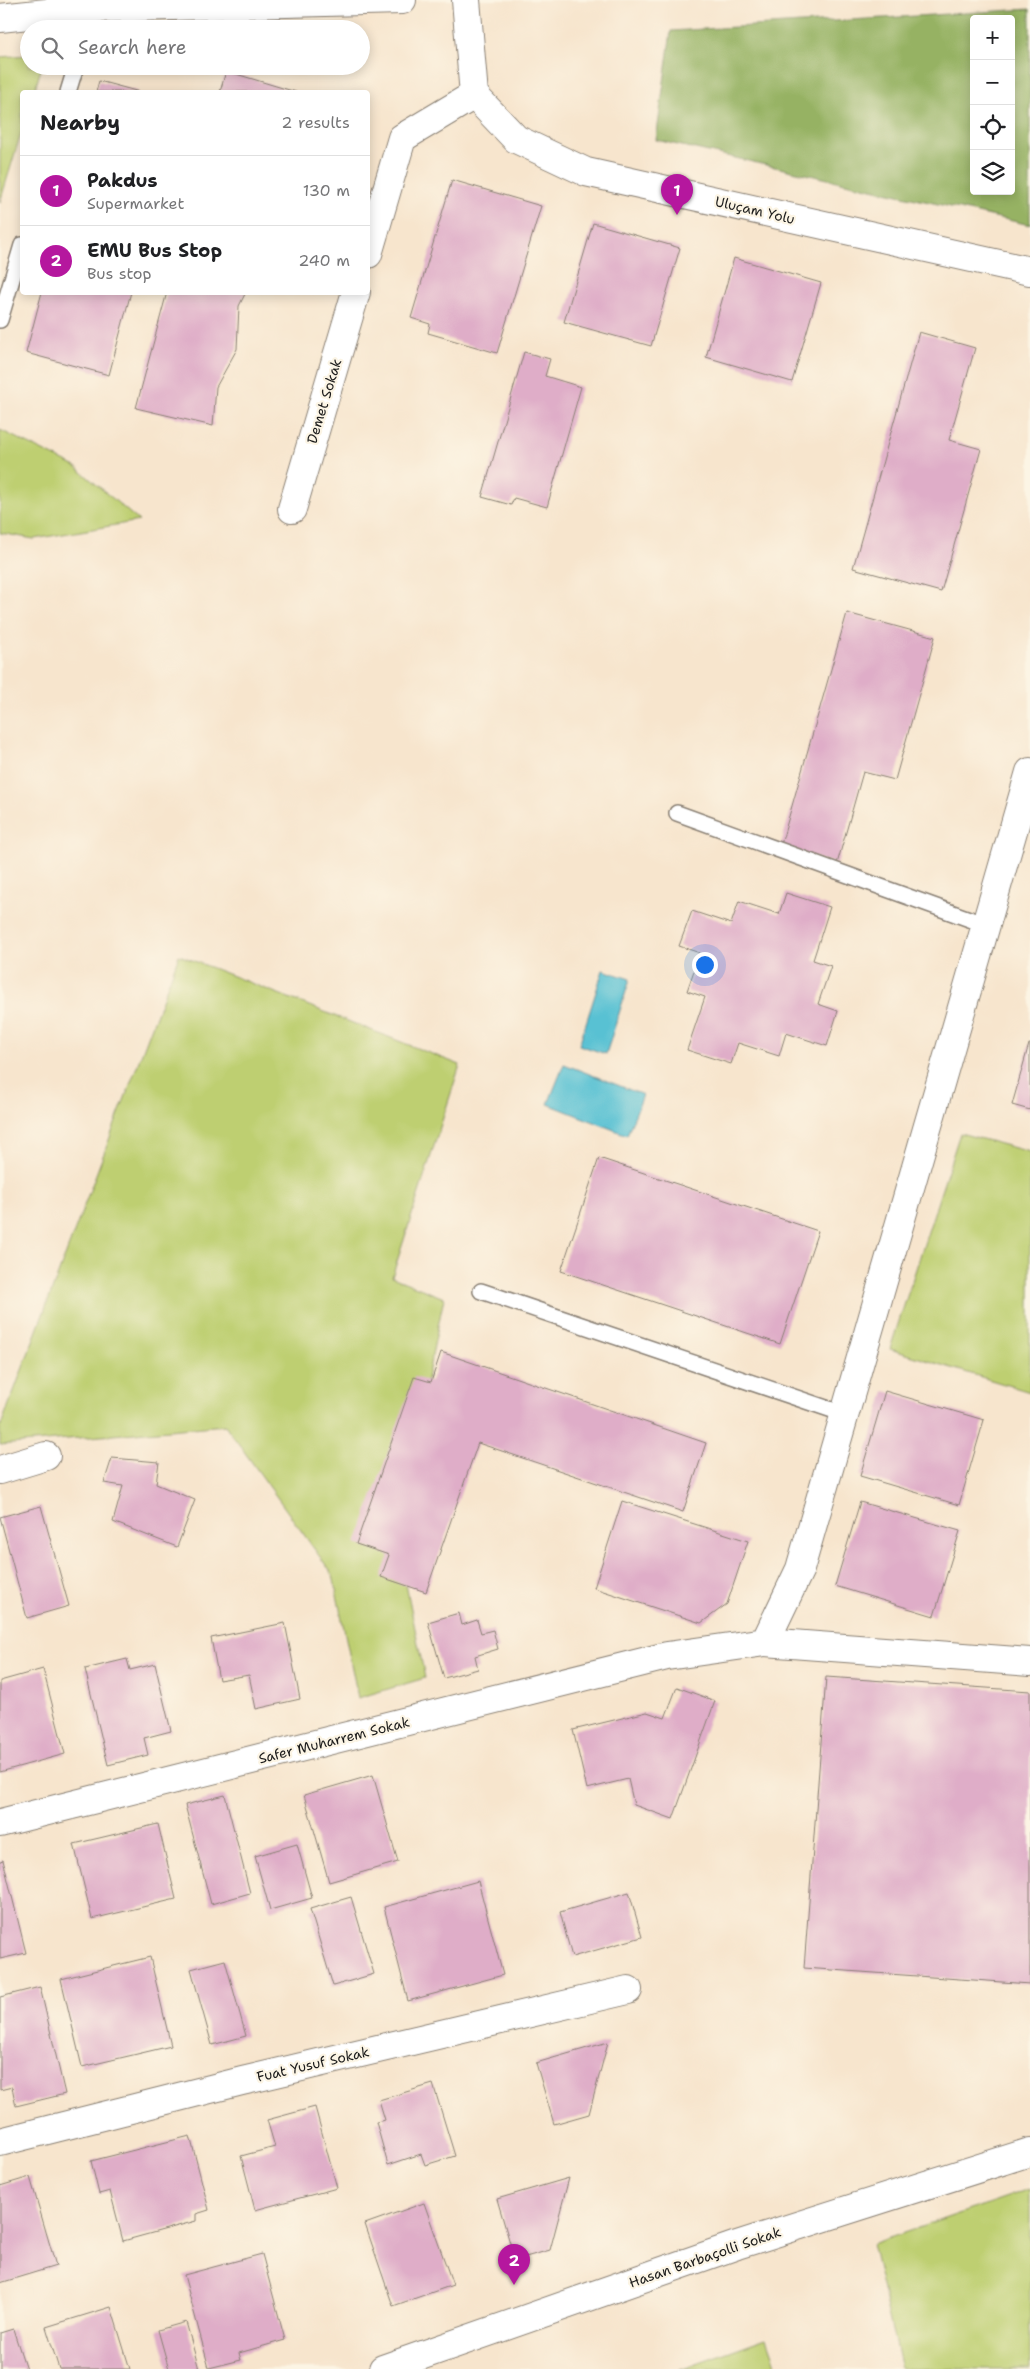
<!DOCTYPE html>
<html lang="en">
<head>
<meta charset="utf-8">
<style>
	body { margin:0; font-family:"Shantell Sans",sans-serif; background:#f2f2f2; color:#202124 }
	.controls { position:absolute; right:15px; top:15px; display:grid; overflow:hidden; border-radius:5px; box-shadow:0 2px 12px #0003 }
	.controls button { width:45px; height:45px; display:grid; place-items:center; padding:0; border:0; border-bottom:1px solid #e0e0e0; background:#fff; color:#202124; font:25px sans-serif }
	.you { position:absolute; left:704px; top:964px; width:18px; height:18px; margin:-12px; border:4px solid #fff; border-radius:50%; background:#1a73e8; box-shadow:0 0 0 8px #1a73e833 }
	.badge { display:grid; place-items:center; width:32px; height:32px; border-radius:50%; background:#b5179e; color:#fff; font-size:16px; font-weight:700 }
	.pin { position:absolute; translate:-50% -41px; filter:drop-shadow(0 1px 2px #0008) }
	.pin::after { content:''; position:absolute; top:26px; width:18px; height:15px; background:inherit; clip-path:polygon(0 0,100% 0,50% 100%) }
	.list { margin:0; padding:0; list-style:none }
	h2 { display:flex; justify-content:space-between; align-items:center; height:65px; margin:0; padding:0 20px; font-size:21px }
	h2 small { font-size:16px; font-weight:400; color:#757577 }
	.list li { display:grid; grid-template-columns:32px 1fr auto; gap:15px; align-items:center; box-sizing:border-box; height:70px; padding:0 20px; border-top:1px solid #e0e0e0 }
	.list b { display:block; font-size:19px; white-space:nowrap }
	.list p { margin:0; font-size:16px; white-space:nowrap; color:#757577 }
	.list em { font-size:16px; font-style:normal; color:#757577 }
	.icon { flex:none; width:28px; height:28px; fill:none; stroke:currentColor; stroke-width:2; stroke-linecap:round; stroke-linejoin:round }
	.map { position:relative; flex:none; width:1030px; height:2369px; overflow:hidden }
	.search { position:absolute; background:#fff; box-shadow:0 2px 12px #0003; left:20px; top:20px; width:350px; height:55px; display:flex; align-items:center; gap:12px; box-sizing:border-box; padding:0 18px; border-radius:28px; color:#757577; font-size:19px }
	.panel { position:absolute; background:#fff; box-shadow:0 2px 12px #0003; left:20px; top:90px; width:350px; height:205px; border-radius:5px }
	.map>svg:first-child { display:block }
</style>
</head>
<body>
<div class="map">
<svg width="1030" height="2369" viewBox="0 0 1030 2369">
	<rect width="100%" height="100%" fill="#fcf5e5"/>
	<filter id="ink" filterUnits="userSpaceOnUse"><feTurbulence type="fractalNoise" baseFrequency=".02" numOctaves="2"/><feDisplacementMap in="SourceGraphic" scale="10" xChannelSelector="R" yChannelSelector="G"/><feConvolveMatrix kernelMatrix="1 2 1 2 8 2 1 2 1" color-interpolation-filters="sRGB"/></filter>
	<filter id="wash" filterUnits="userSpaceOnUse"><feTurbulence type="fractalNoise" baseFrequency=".0096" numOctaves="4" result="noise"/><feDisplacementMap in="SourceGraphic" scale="20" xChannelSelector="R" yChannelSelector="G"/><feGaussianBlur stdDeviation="1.12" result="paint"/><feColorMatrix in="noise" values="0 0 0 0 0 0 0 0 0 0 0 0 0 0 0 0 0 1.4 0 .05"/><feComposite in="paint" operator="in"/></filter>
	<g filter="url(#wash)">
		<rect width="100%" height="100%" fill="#f7e5cd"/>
		<g fill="#becf71" stroke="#6d7646">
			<polygon points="29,55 29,66 42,66 34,92 22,92 22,130 0,202 0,57"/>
			<polygon points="0,430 76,467 139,521 34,539 0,533"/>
			<polygon points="179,955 460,1065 392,1277 444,1298 395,1530 425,1678 358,1698 333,1575 225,1425 0,1445 0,1428"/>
			<polygon points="960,1133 1030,1152 1030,1392 890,1349"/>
			<polygon points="1030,2189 1030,2369 901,2369 872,2244"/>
			<polygon points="766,2338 777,2369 680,2369"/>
		</g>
		<path fill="#96b263" stroke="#596740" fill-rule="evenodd" d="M1030,9V225L656,140L671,31ZM974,19H1011V191H974Z"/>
		<g fill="#58c1d3" stroke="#3a6e78">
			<polygon points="603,970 630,979 606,1054 579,1045"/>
			<polygon points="564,1064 643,1095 627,1135 548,1104"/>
		</g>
		<g id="blocks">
			<g fill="#dfadc8">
				<polygon points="226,71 296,92 220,92"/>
				<polygon points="99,81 140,92 96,92"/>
				<polygon points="452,180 541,206 497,353 428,333 430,324 411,318"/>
				<polygon points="593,223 680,248 651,346 564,322"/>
				<polygon points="734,258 821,283 792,382 706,357"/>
				<polygon points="42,292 131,292 109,375 26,353"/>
				<polygon points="167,292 246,292 239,306 237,349 216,387 213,426 136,408"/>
				<polygon points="919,332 975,348 949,440 981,449 941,592 853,568"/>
				<polygon points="524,352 550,359 545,376 581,387 547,507 514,498 511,505 482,497"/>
				<polygon points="847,613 935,637 895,780 863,772 837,864 780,848"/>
				<polygon points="786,893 830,907 813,960 831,966 818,1004 838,1011 827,1046 786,1033 779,1056 738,1043 731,1064 687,1050 705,997 687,991 700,953 679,946 692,911 731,924 739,901 779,914"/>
				<polygon points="1029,1044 1030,1044 1030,1110 1012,1105"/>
				<polygon points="599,1158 818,1231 780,1344 561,1271"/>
				<polygon points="441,1352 706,1443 683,1512 478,1443 426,1592 381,1577 389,1555 356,1544 414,1377 431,1382"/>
				<polygon points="885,1391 984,1420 959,1505 860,1476"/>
				<polygon points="112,1458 159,1462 156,1484 195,1500 177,1547 113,1522 123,1486 104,1483"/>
				<polygon points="622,1501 748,1541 727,1604 701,1623 594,1588"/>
				<polygon points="860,1502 960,1531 934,1616 835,1586"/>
				<polygon points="41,1506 69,1606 27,1618 0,1517"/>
				<polygon points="459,1613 462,1625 477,1620 481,1633 493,1630 498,1649 475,1656 478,1669 444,1678 428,1622"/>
				<polygon points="285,1623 300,1699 256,1709 249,1675 219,1680 211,1638"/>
				<polygon points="127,1659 130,1670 155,1664 171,1731 144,1738 148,1755 108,1765 85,1669"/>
				<polygon points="43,1669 65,1754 0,1772 0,1681"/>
				<polygon points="826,1677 1030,1691 1030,1984 804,1968"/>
				<polygon points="677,1687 715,1701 673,1819 634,1805 628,1779 587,1789 573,1730 647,1712 665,1718"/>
				<polygon points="373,1775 398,1862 329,1882 304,1795"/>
				<polygon points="225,1795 250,1893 211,1904 185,1805"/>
				<polygon points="158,1824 176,1899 92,1919 74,1844"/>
				<polygon points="297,1844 312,1898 270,1910 255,1856"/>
				<polygon points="3,1860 26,1953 0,1959 0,1861"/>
				<polygon points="478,1881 503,1975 408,2001 384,1907"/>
				<polygon points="629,1892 642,1937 572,1957 560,1912"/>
				<polygon points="351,1897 374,1974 333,1986 310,1909"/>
				<polygon points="150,1957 171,2046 82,2067 61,1979"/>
				<polygon points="225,1960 246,2036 212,2045 191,1969"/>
				<polygon points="40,1987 65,2094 16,2106 12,2087 0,2090 0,1997"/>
				<polygon points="608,2042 589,2114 554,2124 536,2063"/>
				<polygon points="433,2084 455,2156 425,2165 421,2154 388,2165 376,2122 385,2120 379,2100"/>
				<polygon points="315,2107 337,2188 255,2210 241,2156 275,2147 267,2120"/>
				<polygon points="190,2136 209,2210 196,2214 196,2221 123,2241 110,2191 99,2194 91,2161"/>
				<polygon points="30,2177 56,2266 0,2283 0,2186"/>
				<polygon points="569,2178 550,2250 515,2260 497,2199"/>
				<polygon points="424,2203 453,2285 393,2306 365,2224"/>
				<polygon points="262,2254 285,2340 239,2353 241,2360 209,2368 184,2275"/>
				<polygon points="111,2307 130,2369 59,2369 46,2327"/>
				<polygon points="186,2322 199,2369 169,2369 158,2330"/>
				<polygon points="13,2329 26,2369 0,2369 0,2333"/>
			</g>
		</g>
	</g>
	<g filter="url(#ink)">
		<use href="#blocks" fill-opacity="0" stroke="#8a8074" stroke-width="1"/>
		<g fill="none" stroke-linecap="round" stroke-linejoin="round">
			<defs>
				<g id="lane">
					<polyline points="88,29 94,8"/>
					<polyline points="68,92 76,66"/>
					<polyline points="0,320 22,245"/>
					<polyline points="677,813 986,925"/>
					<polyline points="481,1291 844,1414"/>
				</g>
				<g id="street">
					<polyline points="466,0 474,95"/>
					<polyline points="0,18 94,8 402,0"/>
					<polyline points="474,95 516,139 586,172 1030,271"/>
					<polyline points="368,254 402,138 474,95"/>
					<polyline points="292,509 356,292"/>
					<polyline points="0,1470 46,1456"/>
					<polyline points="765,1642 1030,1662"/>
					<polyline points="0,1823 667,1656 765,1642 800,1569 1030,772"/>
					<polyline points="0,2142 242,2081 628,1990"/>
					<polyline points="383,2369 737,2245 1030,2152"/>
				</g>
			</defs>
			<use href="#lane" stroke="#8a8074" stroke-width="18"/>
			<use href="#street" stroke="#8a8074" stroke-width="30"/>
			<use href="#lane" stroke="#fff" stroke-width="15"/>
			<use href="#street" stroke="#fff" stroke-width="28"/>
		</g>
	</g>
	<g text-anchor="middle" stroke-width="4.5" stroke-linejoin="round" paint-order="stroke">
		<g font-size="14" fill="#1c1c1c" stroke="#fcf5e5">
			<text transform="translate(755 210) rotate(13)" y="5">Uluçam Yolu</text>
			<text transform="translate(324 401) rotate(-73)" y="5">Demet Sokak</text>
			<text transform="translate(334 1740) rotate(-14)" y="5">Safer Muharrem Sokak</text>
			<text transform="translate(313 2064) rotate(-13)" y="5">Fuat Yusuf Sokak</text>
			<text transform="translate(705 2257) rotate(-19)" y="5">Hasan Barbaçolli Sokak</text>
		</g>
	</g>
</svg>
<div class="controls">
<button>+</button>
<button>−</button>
<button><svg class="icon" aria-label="locate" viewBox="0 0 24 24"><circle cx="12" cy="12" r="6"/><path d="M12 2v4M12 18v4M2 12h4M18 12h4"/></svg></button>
<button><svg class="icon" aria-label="layers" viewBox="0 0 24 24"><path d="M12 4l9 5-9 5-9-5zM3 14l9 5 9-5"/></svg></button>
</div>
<div class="you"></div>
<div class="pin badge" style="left:677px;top:215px">1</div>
<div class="pin badge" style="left:514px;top:2285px">2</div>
<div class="search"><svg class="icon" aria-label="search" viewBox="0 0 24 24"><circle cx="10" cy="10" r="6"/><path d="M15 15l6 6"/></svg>Search here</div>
<section class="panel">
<h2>Nearby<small>2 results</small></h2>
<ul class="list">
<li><span class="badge">1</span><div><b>Pakdus</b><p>Supermarket</p></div><em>130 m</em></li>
<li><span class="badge">2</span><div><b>EMU Bus Stop</b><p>Bus stop</p></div><em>240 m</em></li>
</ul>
</section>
</div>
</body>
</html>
